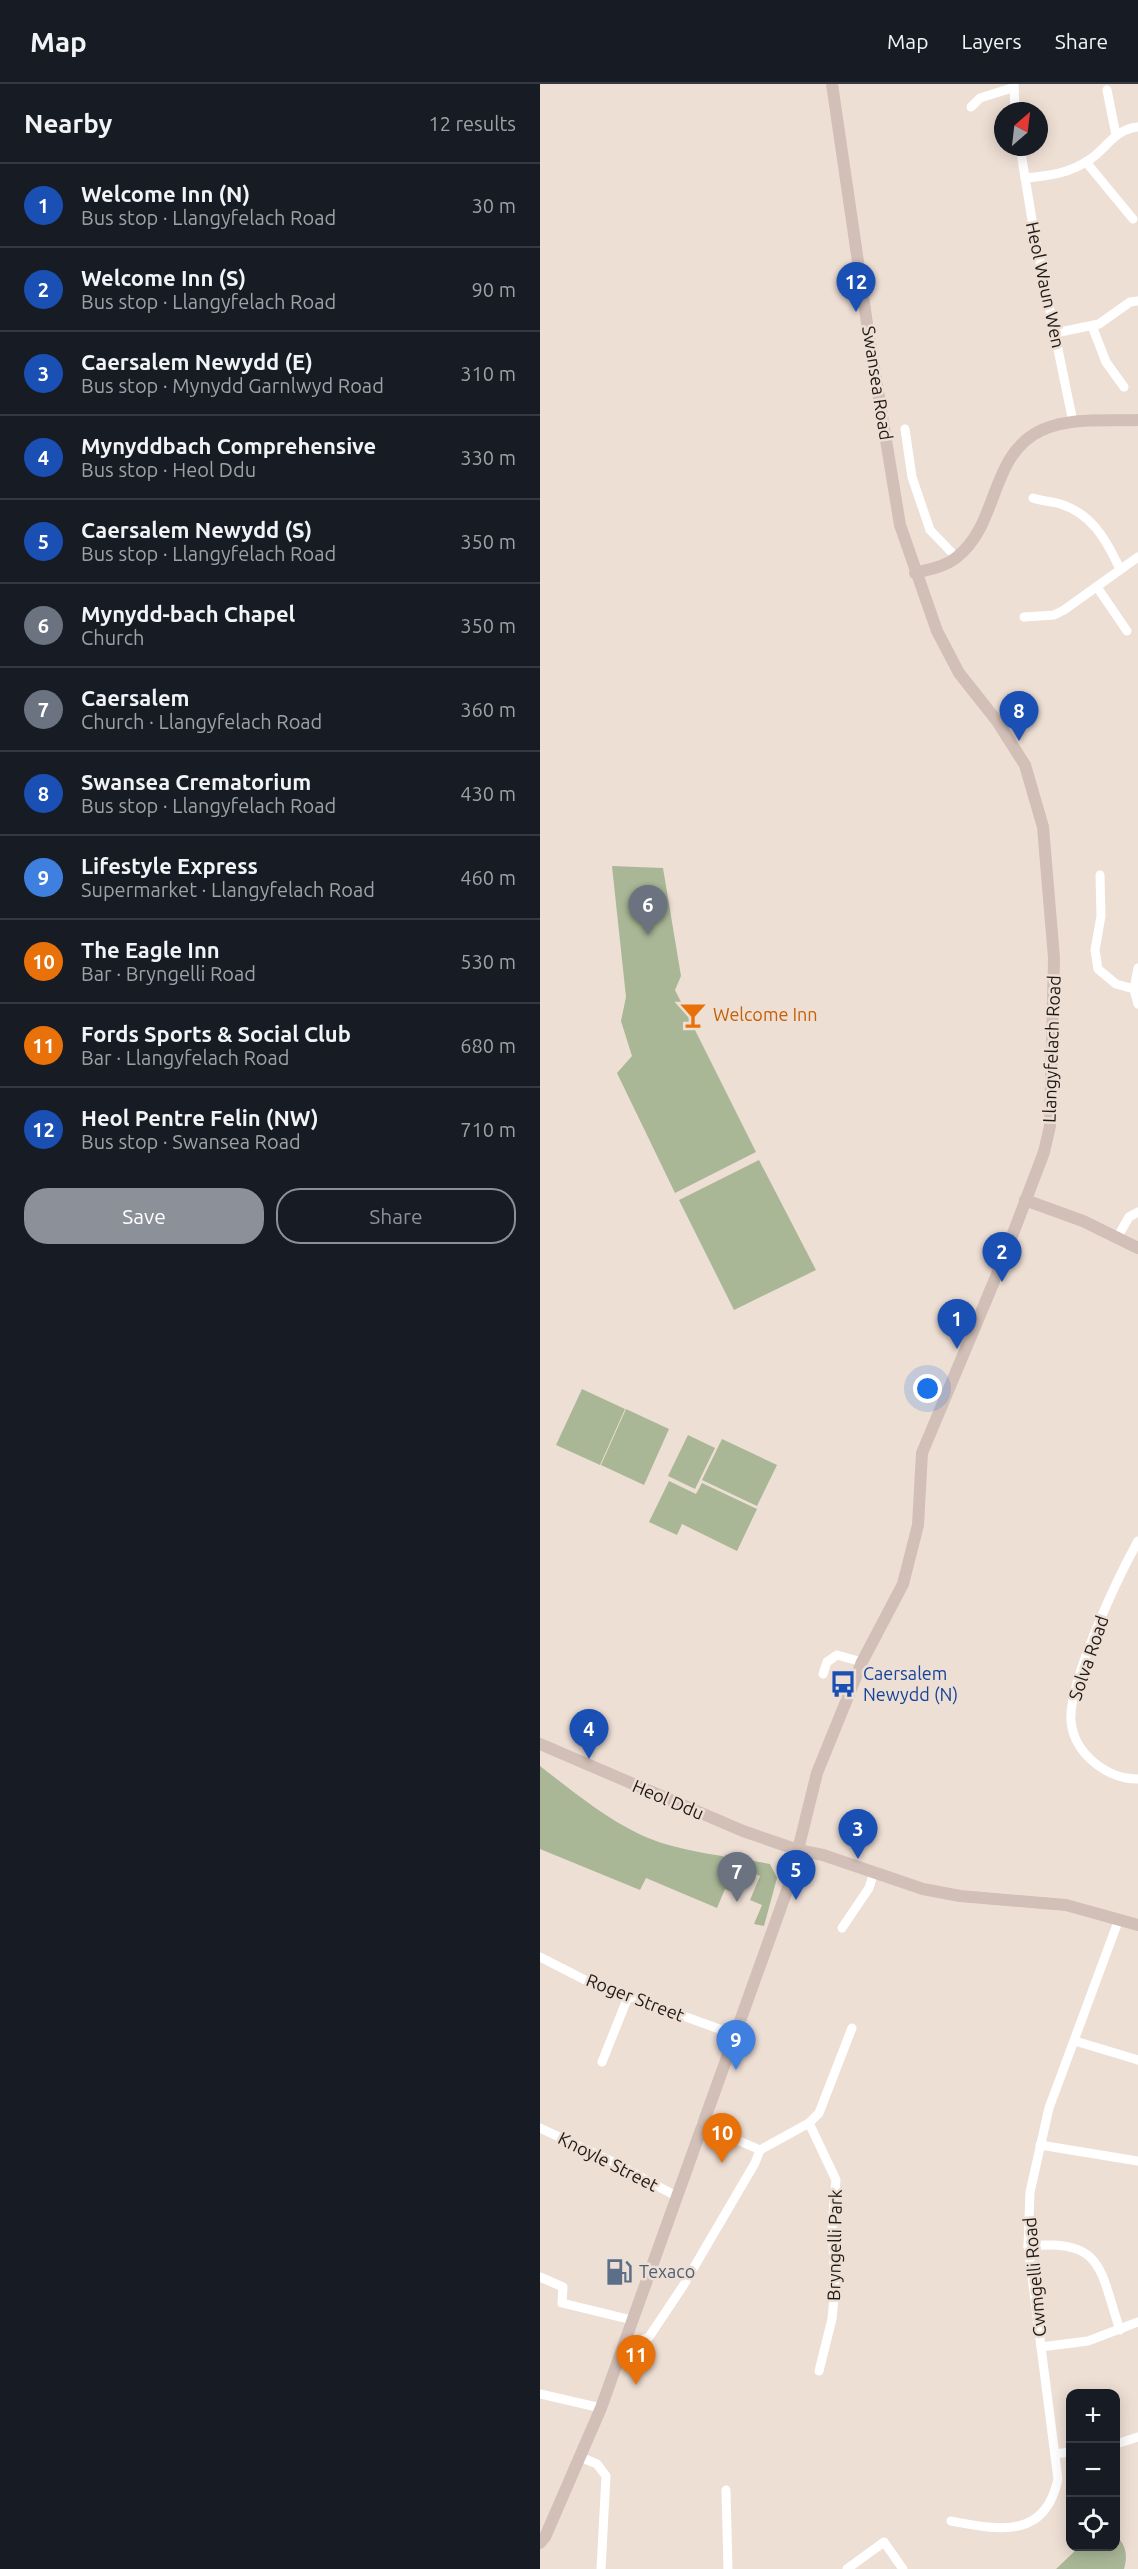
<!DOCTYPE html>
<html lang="en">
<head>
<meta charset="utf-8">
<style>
	body { margin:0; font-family:Ubuntu,sans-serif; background:#242831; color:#f1f3f6 }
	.controls { position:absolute; right:18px; bottom:18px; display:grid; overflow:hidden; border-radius:12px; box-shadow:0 3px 15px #0003 }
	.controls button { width:54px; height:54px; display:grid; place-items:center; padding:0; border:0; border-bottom:2px solid #363941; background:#171b24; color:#f1f3f6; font:30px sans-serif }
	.compass { position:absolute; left:454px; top:18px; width:54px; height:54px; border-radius:50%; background:#171b24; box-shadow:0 3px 15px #0003; rotate:28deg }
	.you { position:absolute; left:388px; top:1305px; width:21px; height:21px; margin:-15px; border:4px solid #fff; border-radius:50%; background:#1a73e8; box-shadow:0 0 0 9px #1a73e833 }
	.badge { display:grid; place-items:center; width:39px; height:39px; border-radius:50%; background:#8c9099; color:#fff; font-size:20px; font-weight:700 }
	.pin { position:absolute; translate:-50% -50px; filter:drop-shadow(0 2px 3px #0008) }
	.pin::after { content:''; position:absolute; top:32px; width:21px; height:18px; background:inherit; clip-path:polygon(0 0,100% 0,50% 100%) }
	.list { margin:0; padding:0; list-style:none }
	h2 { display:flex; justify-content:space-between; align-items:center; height:78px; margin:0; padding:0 24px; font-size:26px }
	h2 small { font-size:20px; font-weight:400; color:#9ea1a6 }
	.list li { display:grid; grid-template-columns:39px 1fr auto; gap:18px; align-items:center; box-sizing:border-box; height:84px; padding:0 24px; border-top:2px solid #363941 }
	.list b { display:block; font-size:22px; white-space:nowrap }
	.list p { margin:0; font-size:20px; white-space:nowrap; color:#9ea1a6 }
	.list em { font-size:20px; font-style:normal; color:#9ea1a6 }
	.actions { display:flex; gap:12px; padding:18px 24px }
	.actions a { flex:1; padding:14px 0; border:2px solid #8c9099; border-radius:24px; text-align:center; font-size:21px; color:#8c9099 }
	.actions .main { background:#8c9099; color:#fff }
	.icon { flex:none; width:33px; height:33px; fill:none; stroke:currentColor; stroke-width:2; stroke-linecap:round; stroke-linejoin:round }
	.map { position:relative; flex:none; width:598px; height:2485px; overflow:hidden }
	header { display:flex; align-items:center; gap:36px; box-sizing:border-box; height:84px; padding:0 30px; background:#171b24; border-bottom:2px solid #363941 }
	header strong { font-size:28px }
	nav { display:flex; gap:33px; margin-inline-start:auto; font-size:21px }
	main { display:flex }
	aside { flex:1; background:#171b24 }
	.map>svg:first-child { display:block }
</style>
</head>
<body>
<header>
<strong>Map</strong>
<nav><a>Map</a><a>Layers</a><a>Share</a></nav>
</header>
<main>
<aside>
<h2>Nearby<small>12 results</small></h2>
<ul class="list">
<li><span class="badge" style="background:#1a4fb4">1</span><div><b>Welcome Inn (N)</b><p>Bus stop · Llangyfelach Road</p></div><em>30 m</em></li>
<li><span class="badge" style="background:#1a4fb4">2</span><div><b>Welcome Inn (S)</b><p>Bus stop · Llangyfelach Road</p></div><em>90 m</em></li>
<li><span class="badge" style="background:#1a4fb4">3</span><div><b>Caersalem Newydd (E)</b><p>Bus stop · Mynydd Garnlwyd Road</p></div><em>310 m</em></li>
<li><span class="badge" style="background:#1a4fb4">4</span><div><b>Mynyddbach Comprehensive</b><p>Bus stop · Heol Ddu</p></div><em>330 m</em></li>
<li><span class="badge" style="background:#1a4fb4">5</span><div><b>Caersalem Newydd (S)</b><p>Bus stop · Llangyfelach Road</p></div><em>350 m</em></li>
<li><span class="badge" style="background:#6b7280">6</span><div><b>Mynydd-bach Chapel</b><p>Church</p></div><em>350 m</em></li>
<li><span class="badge" style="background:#6b7280">7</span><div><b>Caersalem</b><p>Church · Llangyfelach Road</p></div><em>360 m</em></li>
<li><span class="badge" style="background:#1a4fb4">8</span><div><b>Swansea Crematorium</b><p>Bus stop · Llangyfelach Road</p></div><em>430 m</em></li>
<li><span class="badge" style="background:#3f7fe0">9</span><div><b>Lifestyle Express</b><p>Supermarket · Llangyfelach Road</p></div><em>460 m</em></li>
<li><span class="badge" style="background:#e8710a">10</span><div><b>The Eagle Inn</b><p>Bar · Bryngelli Road</p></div><em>530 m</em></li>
<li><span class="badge" style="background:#e8710a">11</span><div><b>Fords Sports &amp; Social Club</b><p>Bar · Llangyfelach Road</p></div><em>680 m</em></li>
<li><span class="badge" style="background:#1a4fb4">12</span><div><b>Heol Pentre Felin (NW)</b><p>Bus stop · Swansea Road</p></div><em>710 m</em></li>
</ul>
<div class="actions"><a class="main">Save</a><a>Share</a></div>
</aside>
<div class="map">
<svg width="598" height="2485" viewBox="0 0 598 2485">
	<rect width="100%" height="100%" fill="#eedfd4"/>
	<g fill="#a9b796">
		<polygon points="72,782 123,784 141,892 135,906 216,1068 135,1109 77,989 92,972 81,937 86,913"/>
		<polygon points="219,1076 276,1186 194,1226 139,1116"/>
		<polygon points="42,1305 85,1325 60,1381 16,1361"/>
		<polygon points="86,1325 129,1345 104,1401 61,1381"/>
		<polygon points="148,1351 175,1364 155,1405 128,1392"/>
		<polygon points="182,1355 237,1381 217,1422 162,1396"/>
		<polygon points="129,1397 156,1410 162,1399 217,1425 197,1467 142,1440 137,1451 109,1438"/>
		<path d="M0,1682C31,1706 64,1733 99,1750C136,1768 189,1772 230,1780L237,1794L224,1842L214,1840L222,1821L210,1816L220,1792L207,1786L197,1810L185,1805L177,1824L106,1794L100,1806L0,1765Z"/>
		<path d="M576,2452C586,2460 588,2472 584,2485H516L539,2463L576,2462Z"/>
	</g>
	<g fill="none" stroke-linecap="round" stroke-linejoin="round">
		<g stroke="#fff" stroke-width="9">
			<polyline points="474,0 475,27"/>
			<polyline points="567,6 576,51"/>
			<polyline points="431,23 440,14 472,4"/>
			<polyline points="480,63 495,154 533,338"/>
			<polyline points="546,78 593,135"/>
			<path d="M485,94C510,92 531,89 552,74C568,62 576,45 598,43"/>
			<polyline points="552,242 566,278 584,303"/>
			<polyline points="515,249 559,240 590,218 598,217"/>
			<polyline points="365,345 372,393 390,446 417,474"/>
			<path d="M493,414C501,417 509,417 517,419C551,428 566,455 580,485"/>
			<polyline points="557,503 587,547"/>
			<polyline points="484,533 514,531 524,526 598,473"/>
			<polyline points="560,791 561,832 555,866 558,885 576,900 594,905"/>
			<polyline points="598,884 594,905 598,920"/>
			<polyline points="578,1152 589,1133 598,1128"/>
			<path d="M598,1457C578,1493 528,1598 531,1637C534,1670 567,1695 598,1695"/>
			<polyline points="283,1590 287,1578 297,1571 322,1578"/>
			<polyline points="302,1844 329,1804 334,1788"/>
			<polyline points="0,1873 47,1897 193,1950"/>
			<polyline points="535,1957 598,1976"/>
			<polyline points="62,1978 88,1913"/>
			<polyline points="269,2039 296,2096 292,2141 295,2203 292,2235 279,2287"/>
			<polyline points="161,2040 220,2066 269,2039 279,2029 312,1944"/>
			<polyline points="0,2044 71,2077 136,2112"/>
			<polyline points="500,2061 598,2077"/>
			<path d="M488,2162C564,2155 559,2184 580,2246"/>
			<polyline points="0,2193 23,2203 22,2219 92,2236"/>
			<polyline points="501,2263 548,2257 598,2238"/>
			<polyline points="82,2265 109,2253 143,2202 215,2079 220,2066"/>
			<polyline points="0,2310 61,2324"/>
			<polyline points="576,2360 598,2353"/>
			<polyline points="515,2370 530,2368"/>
			<polyline points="40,2373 57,2380 66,2392 61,2485"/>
			<polyline points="186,2406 188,2485"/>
			<path d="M411,2437C459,2446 505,2456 518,2395L488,2162L490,2108L509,2024L579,1835"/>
			<polyline points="307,2485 344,2458 363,2485"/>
		</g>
		<g stroke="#d2bfb7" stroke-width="12">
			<path d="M375,489C390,485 405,483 417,473C460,439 449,370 502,346C531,333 567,337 598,336"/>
			<polyline points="485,1116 543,1137 598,1164"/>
			<polyline points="0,1660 203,1747 258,1766 283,1771 383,1805 420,1812 526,1821 598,1841"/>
			<polyline points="0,2459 5,2453 61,2324 250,1798 277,1689 322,1578 363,1500 378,1441 382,1369 463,1176 504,1068 510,1042 514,874 503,743 485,681 457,637 419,589 397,547 360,441 329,253 292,0"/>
		</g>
	</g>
	<defs>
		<symbol id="bar-bare" viewBox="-9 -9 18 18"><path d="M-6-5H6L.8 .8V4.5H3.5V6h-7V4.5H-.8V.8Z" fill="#e8710a" stroke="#eedfd4" stroke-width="2.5" paint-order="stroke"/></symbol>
		<symbol id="bus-bare" viewBox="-9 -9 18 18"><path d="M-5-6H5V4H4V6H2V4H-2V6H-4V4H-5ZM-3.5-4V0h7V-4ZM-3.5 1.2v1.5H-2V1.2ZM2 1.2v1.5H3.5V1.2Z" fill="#1a4fb4" stroke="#eedfd4" stroke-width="2.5" paint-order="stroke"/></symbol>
		<symbol id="fuel-bare" viewBox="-9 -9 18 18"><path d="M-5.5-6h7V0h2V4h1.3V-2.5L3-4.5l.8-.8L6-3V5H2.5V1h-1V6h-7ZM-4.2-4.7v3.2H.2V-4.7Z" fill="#5c6f8a" stroke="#eedfd4" stroke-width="2.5" paint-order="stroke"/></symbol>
	</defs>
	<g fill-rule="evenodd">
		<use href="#bar-bare" x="134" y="912" width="38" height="38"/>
		<use href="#bus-bare" x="284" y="1581" width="38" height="38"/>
		<use href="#fuel-bare" x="60" y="2169" width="38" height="38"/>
	</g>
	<g text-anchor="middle" stroke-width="5" stroke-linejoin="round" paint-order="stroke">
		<g font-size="18" fill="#1f1916" stroke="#eedfd4">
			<text transform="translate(505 201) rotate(78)" y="6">Heol Waun Wen</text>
			<text transform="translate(337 299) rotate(81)" y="6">Swansea Road</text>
			<text transform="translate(512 965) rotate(-88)" y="6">Llangyfelach Road</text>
			<text transform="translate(549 1574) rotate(-71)" y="6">Solva Road</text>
			<text transform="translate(128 1716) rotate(23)" y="6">Heol Ddu</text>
			<text transform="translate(95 1914) rotate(21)" y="6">Roger Street</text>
			<text transform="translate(68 2078) rotate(27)" y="6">Knoyle Street</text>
			<text transform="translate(295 2161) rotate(-89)" y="6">Bryngelli Park</text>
			<text transform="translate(495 2193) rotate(-95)" y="6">Cwmgelli Road</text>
		</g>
		<g font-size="18" fill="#c56008" stroke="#eedfd4" text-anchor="start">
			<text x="173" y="937">Welcome Inn</text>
		</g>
		<g font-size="18" fill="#164399" stroke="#eedfd4" text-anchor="start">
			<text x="323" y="1596">Caersalem<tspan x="323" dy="21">Newydd (N)</tspan></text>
		</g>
		<g font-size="18" fill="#4e5e75" stroke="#eedfd4" text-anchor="start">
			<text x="99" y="2194">Texaco</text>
		</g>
	</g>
</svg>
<div class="controls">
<button>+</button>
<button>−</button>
<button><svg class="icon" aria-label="locate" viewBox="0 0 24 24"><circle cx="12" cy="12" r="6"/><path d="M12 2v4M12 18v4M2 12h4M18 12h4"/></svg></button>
</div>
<svg class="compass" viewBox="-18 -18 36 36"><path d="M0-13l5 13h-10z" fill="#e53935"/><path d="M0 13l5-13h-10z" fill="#9ea1a6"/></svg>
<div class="you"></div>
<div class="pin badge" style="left:417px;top:1265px;background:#1a4fb4">1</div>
<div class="pin badge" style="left:462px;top:1198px;background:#1a4fb4">2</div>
<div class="pin badge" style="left:318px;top:1775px;background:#1a4fb4">3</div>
<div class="pin badge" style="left:49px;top:1675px;background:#1a4fb4">4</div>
<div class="pin badge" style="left:256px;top:1816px;background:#1a4fb4">5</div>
<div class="pin badge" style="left:108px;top:851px;background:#6b7280">6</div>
<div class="pin badge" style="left:197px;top:1818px;background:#6b7280">7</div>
<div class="pin badge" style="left:479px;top:657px;background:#1a4fb4">8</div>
<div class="pin badge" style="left:196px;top:1986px;background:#3f7fe0">9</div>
<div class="pin badge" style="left:182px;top:2079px;background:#e8710a">10</div>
<div class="pin badge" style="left:96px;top:2301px;background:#e8710a">11</div>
<div class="pin badge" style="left:316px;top:228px;background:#1a4fb4">12</div>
</div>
</main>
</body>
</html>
